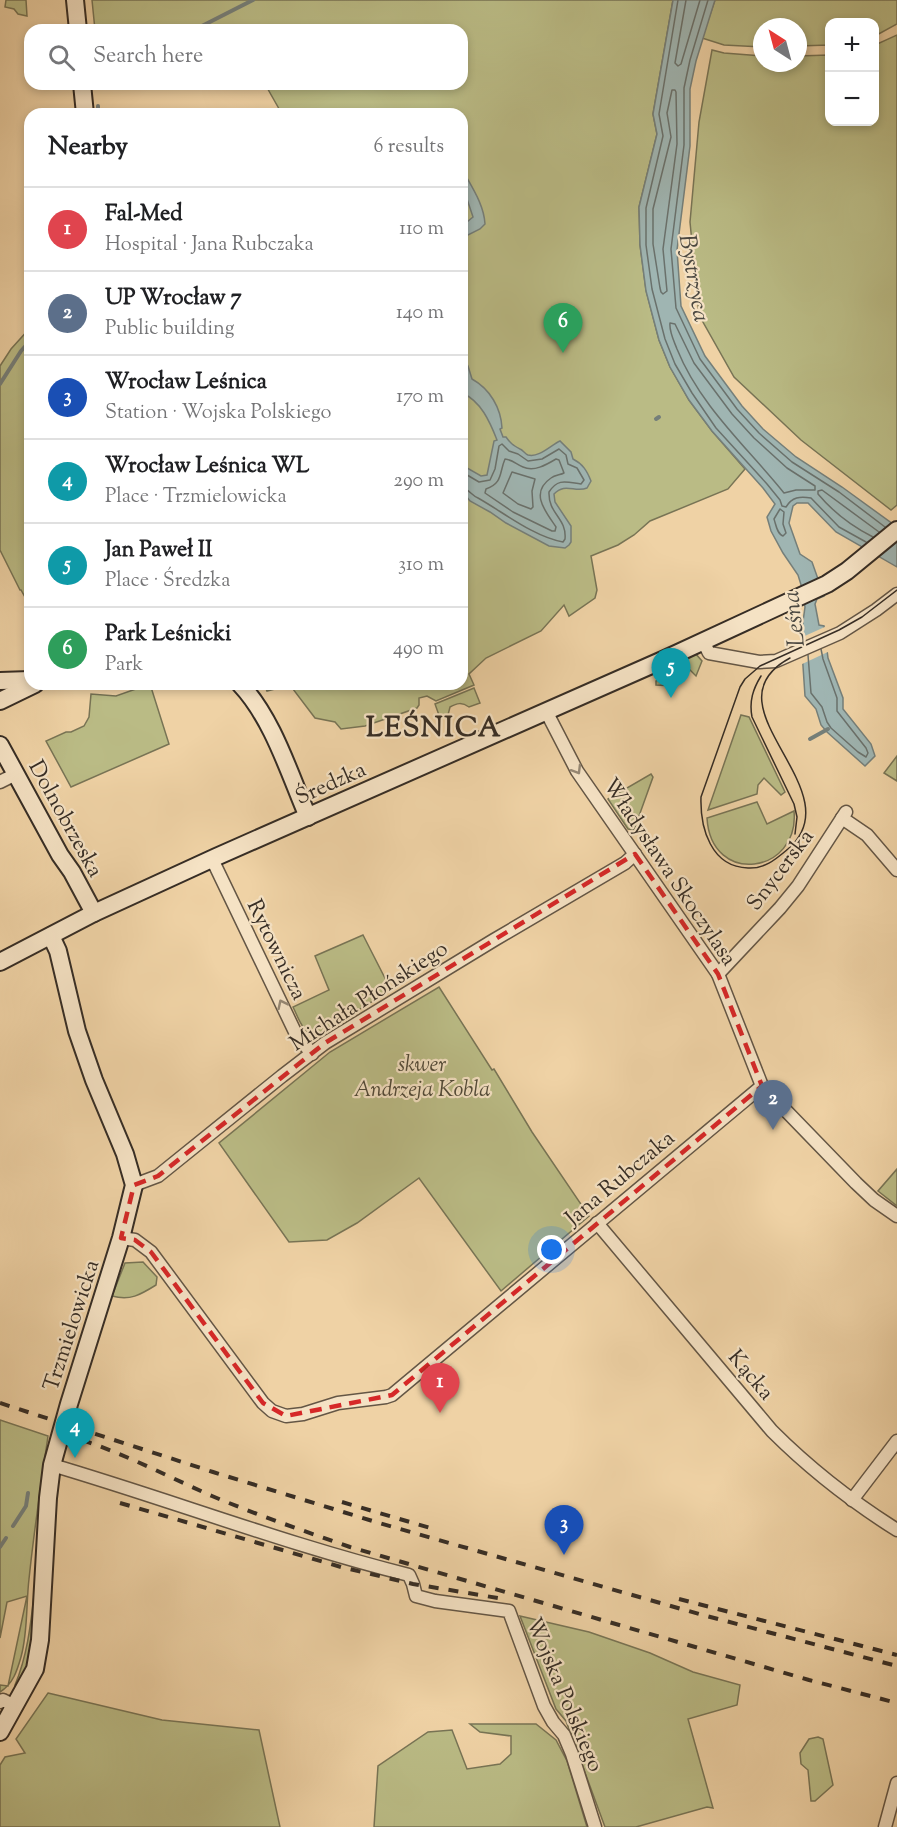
<!DOCTYPE html>
<html lang="en">
<head>
<meta charset="utf-8">
<style>
	body { margin:0; font-family:"Sorts Mill Goudy",serif; background:#f2f2f2; color:#202124 }
	.controls { position:absolute; right:18px; top:18px; display:grid; overflow:hidden; border-radius:12px; box-shadow:0 3px 9px #0003 }
	.controls button { width:54px; height:54px; display:grid; place-items:center; padding:0; border:0; border-bottom:2px solid #e0e0e0; background:#fff; color:#202124; font:30px sans-serif }
	.compass { position:absolute; left:753px; top:18px; width:54px; height:54px; border-radius:50%; background:#fff; box-shadow:0 3px 9px #0003; rotate:324deg }
	.you { position:absolute; left:552px; top:1250px; width:21px; height:21px; margin:-15px; border:4px solid #fff; border-radius:50%; background:#1a73e8; box-shadow:0 0 0 9px #1a73e833 }
	.badge { display:grid; place-items:center; width:39px; height:39px; border-radius:50%; background:#b45309; color:#fff; font-size:20px; font-weight:700 }
	.pin { position:absolute; translate:-50% -50px; filter:drop-shadow(0 2px 3px #0008) }
	.pin::after { content:''; position:absolute; top:32px; width:21px; height:18px; background:inherit; clip-path:polygon(0 0,100% 0,50% 100%) }
	.list { margin:0; padding:0; list-style:none }
	h2 { display:flex; justify-content:space-between; align-items:center; height:78px; margin:0; padding:0 24px; font-size:26px }
	h2 small { font-size:20px; font-weight:400; color:#757577 }
	.list li { display:grid; grid-template-columns:39px 1fr auto; gap:18px; align-items:center; box-sizing:border-box; height:84px; padding:0 24px; border-top:2px solid #e0e0e0 }
	.list b { display:block; font-size:22px; white-space:nowrap }
	.list p { margin:0; font-size:20px; white-space:nowrap; color:#757577 }
	.list em { font-size:20px; font-style:normal; color:#757577 }
	.icon { flex:none; width:33px; height:33px; fill:none; stroke:currentColor; stroke-width:2; stroke-linecap:round; stroke-linejoin:round }
	.map { position:relative; flex:none; width:897px; height:1827px; overflow:hidden }
	.search { position:absolute; background:#fff; box-shadow:0 3px 9px #0003; left:24px; top:24px; width:444px; height:66px; display:flex; align-items:center; gap:15px; box-sizing:border-box; padding:0 21px; border-radius:18px; color:#757577; font-size:22px }
	.panel { position:absolute; background:#fff; box-shadow:0 3px 9px #0003; left:24px; top:108px; width:444px; height:582px; border-radius:18px }
	.map>svg:first-child { display:block }
</style>
</head>
<body>
<div class="map">
<svg width="897" height="1827" viewBox="0 0 897 1827">
	<rect width="100%" height="100%" fill="#efd2a5"/>
	<filter id="stains"><feTurbulence type="fractalNoise" baseFrequency=".00333" numOctaves="4"/><feColorMatrix values="0 0 0 0 .2 0 0 0 0 .09 0 0 0 0 .02 0 0 0 .5 -.17"/></filter>
	<radialGradient id="worn" r=".72"><stop offset=".6" stop-color="#630" stop-opacity="0"/><stop offset="1" stop-color="#630" stop-opacity=".3"/></radialGradient>
	<g fill="#babb85" stroke="#787455" stroke-width="1.5">
		<polygon points="6,0 26,0 27,16 18,14 14,9 5,7"/>
		<polygon points="92,0 673,0 653,114 657,134 639,207 640,245 646,290 659,340 670,367 689,400 712,431 745,469 728,489 650,521 634,535 618,545 591,556 597,590 595,598 569,616 564,605 541,631 486,658 469,674 474,685 436,701 427,696 419,698 419,705 417,708 365,726 341,729 335,722 315,718 290,685 267,691 264,684 462,684 462,114 282,114 265,84 462,84 462,30 95,30"/>
		<polygon points="715,0 897,0 897,24 875,36 874,22 830,22 829,45 798,46 798,27 762,27 762,47 724,45 702,38"/>
		<polygon points="897,35 897,505 891,510 801,440 734,377 699,315 690,222 699,122 712,50 724,53 762,56 762,63 798,63 798,56 829,55 830,122 874,122 875,45"/>
		<polygon points="30,328 30,595 25,597 21,590 20,590 0,550 0,366 11,349"/>
		<polygon points="695,653 702,661 696,676 680,660"/>
		<polygon points="672,674 681,682 676,686 656,685 656,681"/>
		<polygon points="150,684 169,744 71,787 46,741 66,732 71,732 84,726 89,717 91,694 116,696"/>
		<path d="M474,688L480,703L469,707C462,702 457,703 450,707L448,715L440,718L435,704Z"/>
		<polygon points="741,715 749,717 785,792 781,795 764,778 758,785 757,794 708,810"/>
		<polygon points="897,756 897,781 884,773"/>
		<polygon points="651,774 653,777 634,830 628,829 608,799"/>
		<path d="M757,802L767,824L794,811C800,874 711,887 707,818Z"/>
		<path d="M363,935L391,990L316,1036C302,1032 299,1019 293,1007L329,990L315,956Z"/>
		<polygon points="439,987 492,1070 494,1069 532,1132 589,1216 501,1291 419,1178 357,1223 327,1240 289,1242 219,1143 330,1052"/>
		<polygon points="897,1169 897,1206 878,1191"/>
		<path d="M143,1262L157,1277L156,1285C140,1295 130,1301 112,1296L125,1263Z"/>
		<path d="M0,1420L48,1436C41,1483 34,1531 29,1579C26,1604 28,1632 21,1657C17,1671 13,1684 0,1692V1685L8,1686L27,1596L7,1602L0,1638Z"/>
		<path d="M35,1587H37L35,1626L28,1667L16,1688L15,1685C28,1654 31,1621 35,1587Z"/>
		<polygon points="520,1616 589,1632 650,1653 693,1672 740,1685 737,1705 688,1719 713,1808 707,1807 636,1827 605,1827 566,1721 556,1709"/>
		<polygon points="48,1693 162,1720 259,1730 280,1827 0,1827 0,1765 5,1757 25,1753 16,1739"/>
		<polygon points="470,1724 536,1724 556,1740 567,1761 587,1827 374,1827 378,1766 428,1732 452,1730 467,1769 500,1764 511,1754 511,1736 480,1732"/>
		<polygon points="818,1737 823,1739 833,1785 815,1801 811,1801 808,1770 801,1764 800,1753 809,1739"/>
	</g>
	<g fill="#9fb5b2" stroke="#757f7a" stroke-width="1.5">
		<polygon points="673,0 715,0 696,61 690,89 690,146 677,250 681,306 705,356 742,406 763,429 796,457 842,487 897,527 897,567 836,532 808,503 797,503 793,506 789,523 800,554 812,562 824,596 817,599 815,604 819,625 824,626 828,658 843,698 843,709 871,744 875,756 865,766 827,732 821,725 816,709 805,696 801,636 805,607 802,588 798,575 783,553 771,531 767,517 775,504 763,488 712,431 689,400 670,367 659,340 646,291 640,245 639,207 657,134 653,114"/>
		<path d="M462,169C471,186 484,204 485,224L480,229L462,238V226L473,217L462,184Z"/>
		<path d="M462,356L468,366L472,379C490,389 501,408 502,428L500,429L503,437H506C511,444 513,445 520,449C523,450 525,454 528,455C539,458 551,445 560,441L571,452L573,459C583,464 587,471 591,481L587,488C575,493 565,482 554,494L555,502L571,526V542L569,545L565,548L549,546L506,523L490,512L470,501L462,491V465L481,476L487,475L494,441L497,440C490,422 481,401 462,393Z"/>
	</g>
	<polygon fill="#efd2a5" points="827,626 830,651 800,665 798,639"/>
	<g fill="none" stroke-linecap="round" stroke-linejoin="round">
		<g stroke="#6a716c" stroke-width="1.5">
			<path d="M678,0L659,114L663,136L646,208V245L652,289L665,339L675,364L692,393L716,428L767,484L780,500L782,506L786,507C792,497 800,496 811,498L839,527L866,542"/>
			<polyline points="686,0 675,63 678,66 681,64 700,0"/>
			<polyline points="708,0 690,60 684,88 684,145 671,249 676,308 700,359 737,409 759,433 792,462 839,492 885,527"/>
			<polygon points="672,90 675,90 676,92 677,144 663,249 667,291 663,294 661,292 660,288 653,244 653,209 671,137 667,113"/>
			<path d="M670,323L675,324L694,363L732,414L754,438L787,468L815,486V490H796L784,493C747,447 700,406 677,349C674,341 669,332 670,323Z"/>
			<path d="M505,459C513,460 516,464 523,467C534,472 546,465 556,459L559,460L564,473C560,475 555,475 551,478C529,493 546,512 556,527L555,531H552L513,512L485,493L486,489C503,483 499,473 505,459Z"/>
			<path d="M462,472L479,482L490,480L495,469L499,446L502,444L509,451L518,454L528,461L542,459L559,449L566,455L568,464L577,468L584,480L581,484C566,482 558,478 549,492C548,514 567,518 565,539L563,542C534,537 503,512 478,498C471,495 469,489 462,488"/>
			<polygon points="512,472 535,479 532,491 533,507 531,509 518,504 503,493"/>
			<path d="M780,509L784,512L783,524L786,533L783,536C777,534 776,525 774,519Z"/>
			<path d="M873,537C851,526 834,513 818,494V491L822,490L879,532"/>
			<polyline points="808,655 811,693 822,707 827,722 831,728 858,752 866,757 868,753 866,748 837,711 837,698 823,659 821,649"/>
		</g>
		<g stroke="#757f7a" stroke-width="4">
			<polyline points="194,30 253,0"/>
			<polyline points="95,87 96,84"/>
			<polyline points="98,106 98,114"/>
			<polyline points="0,384 21,351 30,341"/>
			<polyline points="656,419 659,417"/>
			<polyline points="810,739 828,729"/>
			<polyline points="13,1526 26,1506 28,1493"/>
			<polyline points="0,1547 6,1538"/>
		</g>
		<defs>
			<g id="street">
				<polyline points="703,641 709,653 759,662 776,661 840,633 876,610 897,594"/>
				<polyline points="546,711 577,771 718,974 762,1086 856,1183 874,1200 897,1216"/>
				<polyline points="0,782 16,774"/>
				<polyline points="842,818 867,835 897,870"/>
				<polyline points="212,859 296,1034 312,1054"/>
				<polyline points="718,974 780,908 798,886 846,812"/>
				<polyline points="134,1185 158,1176 282,1076 325,1043 494,940 625,863 635,854"/>
				<path d="M597,1223L772,1431C810,1469 851,1501 897,1530"/>
				<polyline points="121,1238 135,1240 151,1252 263,1403 272,1411 286,1416 303,1414 338,1403 386,1397 392,1395 762,1086"/>
				<path d="M52,1465C171,1500 288,1545 409,1575L413,1584L416,1596L435,1601L509,1611L544,1706L553,1722L564,1735L572,1754L595,1827"/>
				<polyline points="852,1500 897,1441"/>
				<polyline points="0,1702 3,1700 15,1706"/>
				<polyline points="885,1827 897,1783"/>
			</g>
			<g id="secondary">
				<polyline points="75,0 78,30"/>
				<polyline points="82,84 85,114"/>
				<polyline points="0,681 30,680"/>
				<path d="M240,684C273,719 289,773 308,817"/>
				<polyline points="0,701 35,684"/>
				<polyline points="0,745 60,855 72,872 94,913"/>
				<polyline points="0,962 94,913 216,857 665,659 827,584 847,571 897,530"/>
				<polyline points="0,1732 35,1669 40,1640 48,1498 52,1465 69,1404 121,1238 134,1185 125,1154 94,1080 77,1031 58,951 51,936"/>
			</g>
		</defs>
		<use href="#street" stroke="#645645" stroke-width="15"/>
		<use href="#secondary" stroke="#362d25" stroke-width="20"/>
		<use href="#street" stroke="#f5e2c4" stroke-width="12"/>
		<use href="#secondary" stroke="#f5e2c4" stroke-width="16"/>
		<g stroke="#362d25" stroke-width="1.5">
			<path d="M790,658C701,706 856,790 788,849C776,859 765,869 748,868C711,867 700,828 701,797L740,687L745,679L760,666L839,630L862,617L897,590"/>
			<path d="M761,676C753,689 749,701 752,717L794,804L797,817L795,834"/>
		</g>
		<g stroke="#362d25" stroke-width="4" stroke-dasharray="10 10" stroke-linecap="butt">
			<polyline points="0,1403 213,1472 379,1523 699,1614 897,1666"/>
			<path d="M82,1440C127,1455 169,1477 212,1496C257,1515 304,1531 350,1547L809,1680L897,1703"/>
			<polyline points="342,1502 437,1530"/>
			<polyline points="120,1503 341,1567 413,1584 504,1599"/>
			<polyline points="679,1599 897,1655"/>
		</g>
	</g>
	<defs><path id="oneway-chevron" d="M-2-3.5L2.5 0L-2 3.5" fill="none" stroke-width="1.6" stroke-linecap="round" stroke-linejoin="round" transform="scale(1.5)"/></defs>
	<g stroke="#968874">
		<use href="#oneway-chevron" transform="translate(577 770) rotate(59)"/>
		<use href="#oneway-chevron" transform="translate(282 1004) rotate(-116)"/>
	</g>
	<path fill="none" stroke="#d62828" stroke-width="4.5" stroke-dasharray="12 8" stroke-linejoin="round" d="M635,854L718,974L762,1086L392,1395L286,1416L263,1403L151,1252L135,1240L121,1238L134,1185L158,1176L325,1043Z"/>
	<g text-anchor="middle" stroke-width="4.5" stroke-linejoin="round" paint-order="stroke">
		<g font-size="22" fill="#362d25" stroke="#f5e2c4">
			<text transform="translate(330 782) rotate(-24)" y="8">Średzka</text>
			<text transform="translate(67 818) rotate(61)" y="8">Dolnobrzeska</text>
			<text transform="translate(779 869) rotate(-53)" y="8">Snycerska</text>
			<text transform="translate(671 871) rotate(56)" y="8">Władysława Skoczylasa</text>
			<text transform="translate(278 949) rotate(64)" y="8">Rytownicza</text>
			<text transform="translate(368 995) rotate(-33)" y="8">Michała Płońskiego</text>
			<text transform="translate(619 1177) rotate(-40)" y="8">Jana Rubczaka</text>
			<text transform="translate(70 1325) rotate(-72)" y="8">Trzmielowicka</text>
			<text transform="translate(752 1374) rotate(50)" y="8">Kącka</text>
			<text transform="translate(566 1694) rotate(67)" y="8">Wojska Polskiego</text>
		</g>
		<g font-size="22" font-style="italic" fill="#504938" stroke="#f5e2c4">
			<text x="422" y="1071">skwer<tspan x="422" dy="25">Andrzeja Kobla</tspan></text>
		</g>
		<g font-size="24" font-style="italic" fill="#4b4841" stroke="#f5e2c4">
			<text transform="translate(695 278) rotate(80)" y="8">Bystrzyca</text>
			<text transform="translate(793 619) rotate(-96)" y="8">Leśna</text>
		</g>
		<g font-size="28" font-weight="bold" letter-spacing="1.5" fill="#362d25" stroke="#f5e2c4">
			<text x="434" y="736">LEŚNICA</text>
		</g>
	</g>
	<rect width="100%" height="100%" filter="url(#stains)"/>
	<rect width="100%" height="100%" fill="url(#worn)"/>
</svg>
<div class="controls">
<button>+</button>
<button>−</button>
</div>
<svg class="compass" viewBox="-18 -18 36 36"><path d="M0-13l5 13h-10z" fill="#e53935"/><path d="M0 13l5-13h-10z" fill="#757577"/></svg>
<div class="you"></div>
<div class="pin badge" style="left:440px;top:1413px;background:#e0444e">1</div>
<div class="pin badge" style="left:773px;top:1130px;background:#5c6f8a">2</div>
<div class="pin badge" style="left:564px;top:1555px;background:#1a4fb4">3</div>
<div class="pin badge" style="left:75px;top:1458px;background:#0f9aa8">4</div>
<div class="pin badge" style="left:671px;top:698px;background:#0f9aa8">5</div>
<div class="pin badge" style="left:563px;top:353px;background:#2e9e5b">6</div>
<div class="search"><svg class="icon" aria-label="search" viewBox="0 0 24 24"><circle cx="10" cy="10" r="6"/><path d="M15 15l6 6"/></svg>Search here</div>
<section class="panel">
<h2>Nearby<small>6 results</small></h2>
<ul class="list">
<li><span class="badge" style="background:#e0444e">1</span><div><b>Fal-Med</b><p>Hospital · Jana Rubczaka</p></div><em>110 m</em></li>
<li><span class="badge" style="background:#5c6f8a">2</span><div><b>UP Wrocław 7</b><p>Public building</p></div><em>140 m</em></li>
<li><span class="badge" style="background:#1a4fb4">3</span><div><b>Wrocław Leśnica</b><p>Station · Wojska Polskiego</p></div><em>170 m</em></li>
<li><span class="badge" style="background:#0f9aa8">4</span><div><b>Wrocław Leśnica WL</b><p>Place · Trzmielowicka</p></div><em>290 m</em></li>
<li><span class="badge" style="background:#0f9aa8">5</span><div><b>Jan Paweł II</b><p>Place · Średzka</p></div><em>310 m</em></li>
<li><span class="badge" style="background:#2e9e5b">6</span><div><b>Park Leśnicki</b><p>Park</p></div><em>490 m</em></li>
</ul>
</section>
</div>
</body>
</html>
